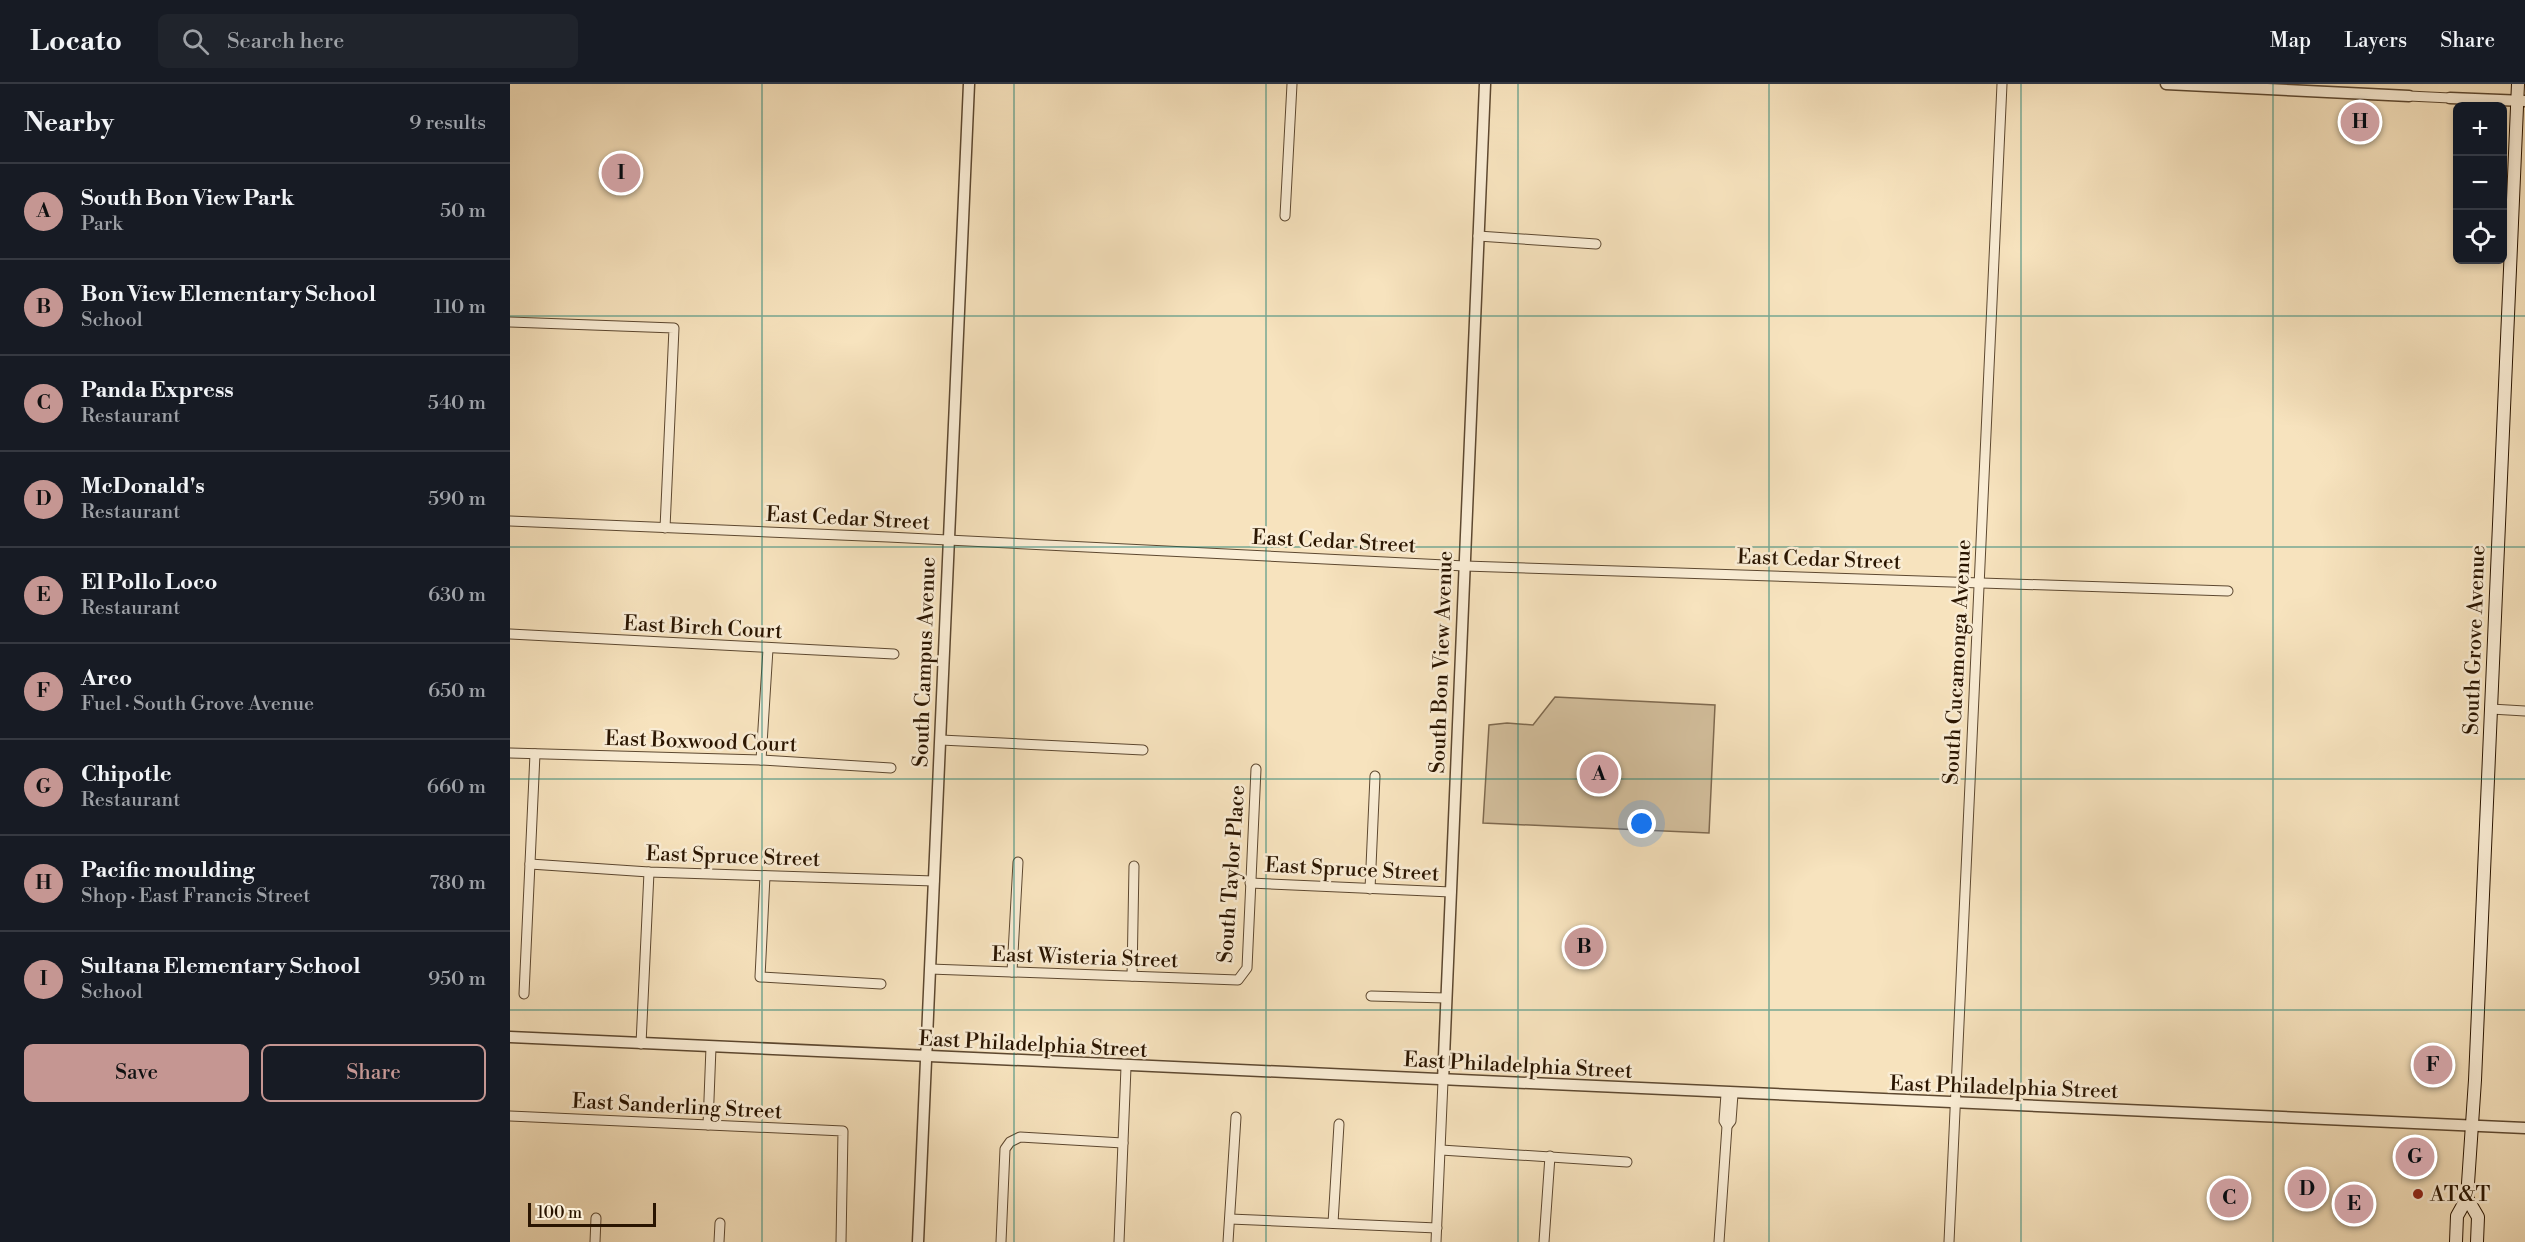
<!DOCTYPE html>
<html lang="en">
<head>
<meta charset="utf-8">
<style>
	body { margin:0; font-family:"Libre Bodoni",serif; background:#20242c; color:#f1f3f6 }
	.controls { position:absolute; right:18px; top:18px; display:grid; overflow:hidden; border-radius:9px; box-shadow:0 3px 9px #0003 }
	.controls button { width:54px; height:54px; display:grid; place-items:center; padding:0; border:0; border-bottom:2px solid #363941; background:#171b24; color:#f1f3f6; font:30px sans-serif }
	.scale { position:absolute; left:18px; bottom:15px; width:128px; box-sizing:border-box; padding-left:6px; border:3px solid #2a1501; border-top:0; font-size:16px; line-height:21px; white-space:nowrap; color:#2a1501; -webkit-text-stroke:4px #faedd5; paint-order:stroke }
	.you { position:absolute; left:1132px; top:740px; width:21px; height:21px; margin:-15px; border:4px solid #fff; border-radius:50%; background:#1a73e8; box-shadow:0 0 0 9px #1a73e833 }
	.badge { display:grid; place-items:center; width:39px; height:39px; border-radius:50%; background:#c59692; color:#111; font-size:20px; font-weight:700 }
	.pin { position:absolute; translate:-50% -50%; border:3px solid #fff; box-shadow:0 2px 6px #0006 }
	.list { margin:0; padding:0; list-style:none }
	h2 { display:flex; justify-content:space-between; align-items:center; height:78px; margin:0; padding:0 24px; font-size:26px }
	h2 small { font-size:20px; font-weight:400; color:#9ea1a6 }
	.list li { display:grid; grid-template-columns:39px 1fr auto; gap:18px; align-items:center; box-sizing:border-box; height:96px; padding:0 24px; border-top:2px solid #363941 }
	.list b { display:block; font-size:22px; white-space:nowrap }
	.list p { margin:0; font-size:20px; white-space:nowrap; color:#9ea1a6 }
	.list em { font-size:20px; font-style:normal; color:#9ea1a6 }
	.actions { display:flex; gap:12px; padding:18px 24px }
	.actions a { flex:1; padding:14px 0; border:2px solid #c59692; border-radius:9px; text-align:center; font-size:21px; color:#c59692 }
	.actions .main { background:#c59692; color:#111 }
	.icon { flex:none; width:33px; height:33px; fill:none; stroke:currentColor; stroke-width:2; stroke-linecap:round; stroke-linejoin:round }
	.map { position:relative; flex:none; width:2015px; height:1158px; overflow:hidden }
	header { display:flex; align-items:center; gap:36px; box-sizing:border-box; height:84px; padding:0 30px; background:#171b24; border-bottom:2px solid #363941 }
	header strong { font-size:28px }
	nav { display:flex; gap:33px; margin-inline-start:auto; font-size:21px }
	.search { width:420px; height:54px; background:#20242c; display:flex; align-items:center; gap:15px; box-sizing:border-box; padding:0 21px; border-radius:9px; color:#9ea1a6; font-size:22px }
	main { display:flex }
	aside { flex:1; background:#171b24 }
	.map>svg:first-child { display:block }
</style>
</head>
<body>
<header>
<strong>Locato</strong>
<div class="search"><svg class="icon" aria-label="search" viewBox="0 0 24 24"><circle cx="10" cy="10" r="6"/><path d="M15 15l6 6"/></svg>Search here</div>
<nav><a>Map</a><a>Layers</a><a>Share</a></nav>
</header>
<main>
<aside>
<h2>Nearby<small>9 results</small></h2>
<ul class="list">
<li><span class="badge">A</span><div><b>South Bon View Park</b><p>Park</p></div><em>50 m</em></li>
<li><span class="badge">B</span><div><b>Bon View Elementary School</b><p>School</p></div><em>110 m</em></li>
<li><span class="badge">C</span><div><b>Panda Express</b><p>Restaurant</p></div><em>540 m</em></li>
<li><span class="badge">D</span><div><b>McDonald's</b><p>Restaurant</p></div><em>590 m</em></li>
<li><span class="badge">E</span><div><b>El Pollo Loco</b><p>Restaurant</p></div><em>630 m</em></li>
<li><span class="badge">F</span><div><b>Arco</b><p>Fuel · South Grove Avenue</p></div><em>650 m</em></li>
<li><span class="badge">G</span><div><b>Chipotle</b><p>Restaurant</p></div><em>660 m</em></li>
<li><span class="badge">H</span><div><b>Pacific moulding</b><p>Shop · East Francis Street</p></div><em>780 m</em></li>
<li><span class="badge">I</span><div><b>Sultana Elementary School</b><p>School</p></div><em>950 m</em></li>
</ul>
<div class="actions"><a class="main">Save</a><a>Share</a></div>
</aside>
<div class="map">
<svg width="2015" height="1158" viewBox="0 0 2015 1158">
	<rect width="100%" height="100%" fill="#f7e3be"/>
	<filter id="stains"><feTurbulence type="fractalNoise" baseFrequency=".00333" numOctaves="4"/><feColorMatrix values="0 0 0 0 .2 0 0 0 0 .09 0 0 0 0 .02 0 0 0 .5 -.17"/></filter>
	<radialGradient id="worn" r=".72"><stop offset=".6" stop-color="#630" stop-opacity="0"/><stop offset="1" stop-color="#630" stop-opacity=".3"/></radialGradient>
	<polygon fill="#d4c09e" stroke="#7f6a50" stroke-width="1.5" points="1045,613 1205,621 1199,749 973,739 979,641 997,639 1023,641"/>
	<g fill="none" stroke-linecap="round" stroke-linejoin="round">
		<defs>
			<g id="minor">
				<polyline points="1899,12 1940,14"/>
				<polyline points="775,132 782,0"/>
				<polyline points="968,152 1086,160"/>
				<polyline points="0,238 164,244 155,444"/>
				<polyline points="0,437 378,453 955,482 1718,507"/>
				<polyline points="0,550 384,570"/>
				<polyline points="1981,625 2015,627"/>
				<polyline points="431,656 633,666"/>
				<polyline points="0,669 251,676 381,684"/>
				<polyline points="251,676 258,565"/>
				<polyline points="20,780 139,788 424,797"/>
				<polyline points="255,792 250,893 371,900"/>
				<polyline points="740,799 941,808"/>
				<polyline points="860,805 865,692"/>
				<polyline points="420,885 728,896 737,884 746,685"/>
				<polyline points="502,888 508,778"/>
				<polyline points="622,892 624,782"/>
				<polyline points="14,910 25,670"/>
				<polyline points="861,912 936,914"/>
				<polyline points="131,960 139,788"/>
				<polyline points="0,1032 333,1047 331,1158"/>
				<polyline points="198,1041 201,963"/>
				<polyline points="1217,1042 1221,1037 1223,1010"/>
				<polyline points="931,1066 1117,1078"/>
				<polyline points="720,1135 927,1144"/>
				<polyline points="823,1139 829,1040"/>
				<polyline points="85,1158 86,1134"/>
				<polyline points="209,1158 210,1139"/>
				<polyline points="491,1158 495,1065 500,1058 510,1053 613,1059"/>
				<polyline points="609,1158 616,983"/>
				<polyline points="718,1158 726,1033"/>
				<polyline points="926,1158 933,997"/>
				<polyline points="1034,1158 1040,1072"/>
				<polyline points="1209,1158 1217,1042 1214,1037 1216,1010"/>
				<polyline points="1439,1158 1492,0"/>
			</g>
			<g id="tertiary">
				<polyline points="1656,0 1899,12"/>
				<polyline points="1940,14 2015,17"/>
				<path d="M0,953C671,988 1343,1015 2015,1044"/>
				<polyline points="933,997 975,0"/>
				<polyline points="408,1158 459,0"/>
			</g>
			<g id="secondary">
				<polyline points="1957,1114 1968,1133 1967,1158"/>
				<polyline points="1946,1158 1947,1132 1957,1114 1965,996 2008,0"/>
			</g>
		</defs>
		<use href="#minor" stroke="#5d4830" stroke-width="11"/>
		<use href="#tertiary" stroke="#5d4830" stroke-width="13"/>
		<use href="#secondary" stroke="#2a1501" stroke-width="14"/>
		<use href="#minor" stroke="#faedd5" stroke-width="9"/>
		<use href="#tertiary" stroke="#faedd5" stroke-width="10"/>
		<use href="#secondary" stroke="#faedd5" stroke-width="12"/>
	</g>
	<path fill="none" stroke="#0f766e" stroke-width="1.5" stroke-opacity="0.55" d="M252,0V1158M504,0V1158M756,0V1158M1008,0V1158M1259,0V1158M1511,0V1158M1763,0V1158M0,232H2015M0,463H2015M0,695H2015M0,926H2015"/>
	<circle fill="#8f2418" stroke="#faedd5" stroke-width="2" cx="1908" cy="1110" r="6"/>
	<g text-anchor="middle" stroke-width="5" stroke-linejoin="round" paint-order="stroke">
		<g font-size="21" fill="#2a1501" stroke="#faedd5">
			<text transform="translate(338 434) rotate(3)" y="7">East Cedar Street</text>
			<text transform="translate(824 457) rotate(3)" y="7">East Cedar Street</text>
			<text transform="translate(1309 475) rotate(2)" y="7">East Cedar Street</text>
			<text transform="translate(193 543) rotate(3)" y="7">East Birch Court</text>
			<text transform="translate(1964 556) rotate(-88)" y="7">South Grove Avenue</text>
			<text transform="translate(414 578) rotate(-88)" y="7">South Campus Avenue</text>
			<text transform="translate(931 578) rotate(-88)" y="7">South Bon View Avenue</text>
			<text transform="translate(1447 578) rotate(-87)" y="7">South Cucamonga Avenue</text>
			<text transform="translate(191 657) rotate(2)" y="7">East Boxwood Court</text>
			<text transform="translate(223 772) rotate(2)" y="7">East Spruce Street</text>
			<text transform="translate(842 785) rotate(3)" y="7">East Spruce Street</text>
			<text transform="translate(721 790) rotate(-86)" y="7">South Taylor Place</text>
			<text transform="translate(575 873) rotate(2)" y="7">East Wisteria Street</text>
			<text transform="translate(523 960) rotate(3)" y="7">East Philadelphia Street</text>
			<text transform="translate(1008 981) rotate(3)" y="7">East Philadelphia Street</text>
			<text transform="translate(1494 1003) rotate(2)" y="7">East Philadelphia Street</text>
			<text transform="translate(167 1022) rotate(3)" y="7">East Sanderling Street</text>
		</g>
		<g font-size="21" fill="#2a1501" stroke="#faedd5" text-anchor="start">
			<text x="1920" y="1117">AT&amp;T</text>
		</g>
	</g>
	<rect width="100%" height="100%" filter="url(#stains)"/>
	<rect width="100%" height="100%" fill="url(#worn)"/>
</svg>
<div class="controls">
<button>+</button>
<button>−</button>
<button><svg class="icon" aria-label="locate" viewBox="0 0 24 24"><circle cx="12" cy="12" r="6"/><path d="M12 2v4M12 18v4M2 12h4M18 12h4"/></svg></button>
</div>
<div class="scale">100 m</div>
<div class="you"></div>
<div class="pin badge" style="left:1089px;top:690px">A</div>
<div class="pin badge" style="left:1074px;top:863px">B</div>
<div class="pin badge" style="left:1719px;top:1114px">C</div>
<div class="pin badge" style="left:1797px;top:1105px">D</div>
<div class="pin badge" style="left:1844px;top:1120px">E</div>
<div class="pin badge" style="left:1923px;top:981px">F</div>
<div class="pin badge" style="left:1905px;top:1073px">G</div>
<div class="pin badge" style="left:1850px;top:38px">H</div>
<div class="pin badge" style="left:111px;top:89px">I</div>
</div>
</main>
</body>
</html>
